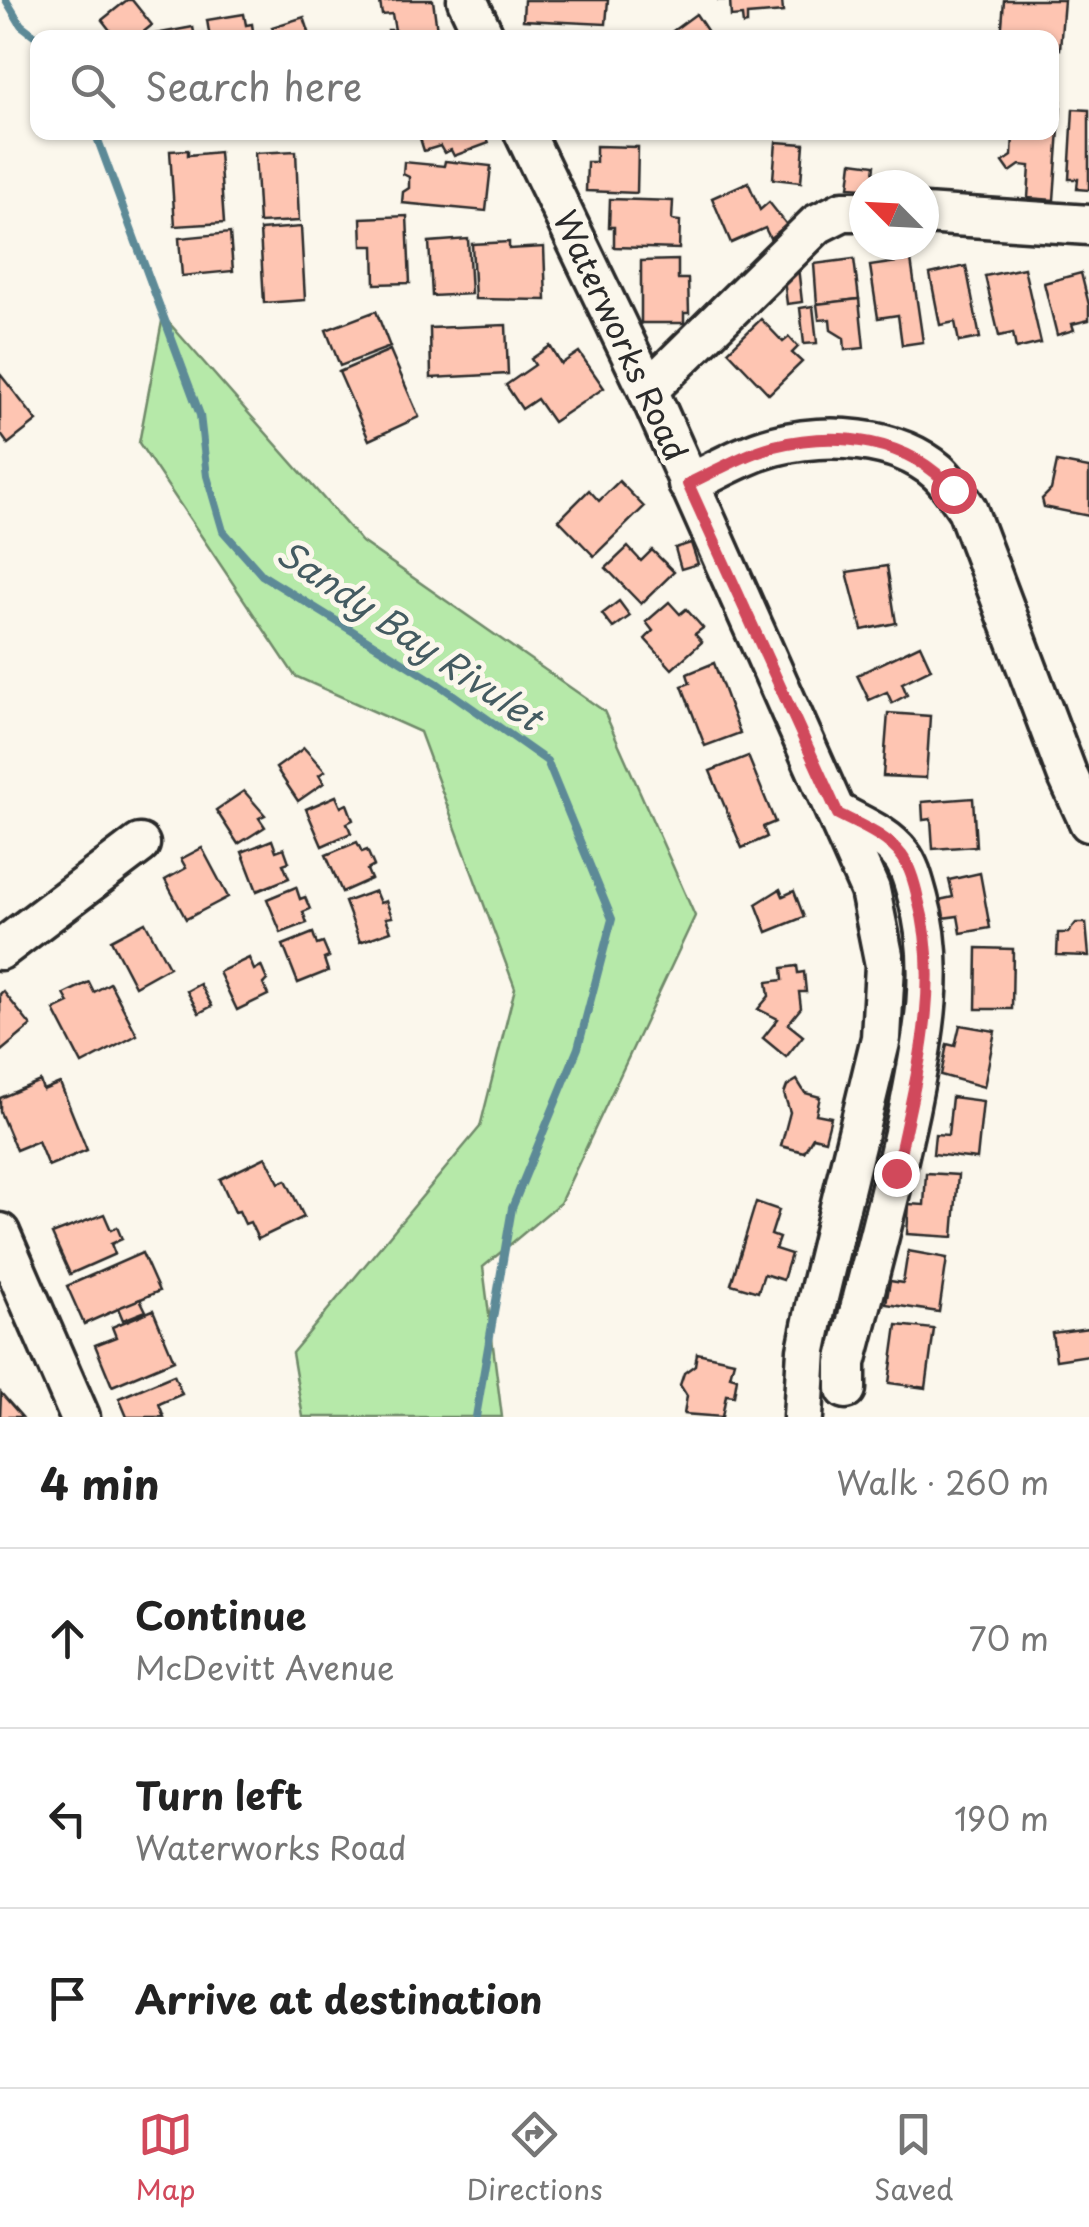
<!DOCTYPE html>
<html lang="en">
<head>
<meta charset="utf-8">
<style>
	body { margin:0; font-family:"Playpen Sans",sans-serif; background:#f2f2f2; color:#222 }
	.compass { position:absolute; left:849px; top:170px; width:90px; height:90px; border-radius:50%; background:#fff; box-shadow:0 2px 8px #0004; rotate:294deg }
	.stop { position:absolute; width:30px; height:30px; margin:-22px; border:8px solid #d1495b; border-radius:50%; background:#fff }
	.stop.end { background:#d1495b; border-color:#fff; box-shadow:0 2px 10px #0008 }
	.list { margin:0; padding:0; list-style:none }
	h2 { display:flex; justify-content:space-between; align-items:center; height:130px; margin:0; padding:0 40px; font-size:42px }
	h2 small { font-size:32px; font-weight:400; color:#767676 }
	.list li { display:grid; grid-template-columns:65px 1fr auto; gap:30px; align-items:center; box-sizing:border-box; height:180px; padding:0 40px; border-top:2px solid #e0e0e0 }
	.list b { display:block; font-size:38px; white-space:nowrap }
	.list p { margin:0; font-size:32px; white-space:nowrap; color:#767676 }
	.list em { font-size:32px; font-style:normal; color:#767676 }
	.icon { flex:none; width:55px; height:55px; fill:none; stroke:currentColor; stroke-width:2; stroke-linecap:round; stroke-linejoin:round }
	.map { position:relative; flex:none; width:1089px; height:1417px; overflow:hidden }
	.search { position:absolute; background:#fff; box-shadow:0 2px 8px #0004; left:30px; right:30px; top:30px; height:110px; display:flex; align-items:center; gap:25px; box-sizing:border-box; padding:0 35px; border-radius:20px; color:#767676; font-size:38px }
	.sheet { height:670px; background:#fff }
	nav { display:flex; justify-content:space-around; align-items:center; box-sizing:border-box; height:140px; border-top:2px solid #e0e0e0; background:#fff; font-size:28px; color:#767676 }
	nav a { display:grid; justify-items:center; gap:5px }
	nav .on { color:#d1495b }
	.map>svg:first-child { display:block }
</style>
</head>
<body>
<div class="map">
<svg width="1089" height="1417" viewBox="0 0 1089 1417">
	<rect width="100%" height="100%" fill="#fbf7ec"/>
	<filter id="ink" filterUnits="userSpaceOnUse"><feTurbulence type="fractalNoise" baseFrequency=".01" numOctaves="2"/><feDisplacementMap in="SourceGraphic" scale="20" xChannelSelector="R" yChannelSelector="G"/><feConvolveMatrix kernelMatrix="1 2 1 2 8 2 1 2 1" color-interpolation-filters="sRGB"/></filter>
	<g filter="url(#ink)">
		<polygon fill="#b6e9a9" stroke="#708a6a" stroke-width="2.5" points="163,316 362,542 604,711 695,916 560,1203 483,1267 502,1417 303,1417 292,1353 480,1127 515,988 420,732 295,676 139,443"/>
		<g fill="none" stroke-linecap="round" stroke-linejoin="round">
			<g stroke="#5d8a97" stroke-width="8">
				<polyline points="6,0 21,25 38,38"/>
				<polyline points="95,132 200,415 207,476 223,531 262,575 438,684 547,761 612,919 578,1048 512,1208 476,1417"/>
			</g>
		</g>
		<g fill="#fec5b2" stroke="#2b2b2b" stroke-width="2.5">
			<polygon points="127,0 132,0 152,25 136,38 116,38 102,20"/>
			<polygon points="397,0 433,0 438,38 389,38 388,30 395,30 392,14 382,15 380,2"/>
			<polygon points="524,0 608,0 606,24 523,20"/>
			<polygon points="717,0 782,0 783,12 747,15 747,24 743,25 742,16 731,17 730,0"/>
			<polygon points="1004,0 1064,0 1060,49 1052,48 1052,38 1001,38"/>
			<polygon points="244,14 246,25 252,24 254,38 210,38 207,20"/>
			<polygon points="696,14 712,38 673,38 670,33"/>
			<polygon points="304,17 311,38 276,38 272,27"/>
			<polygon points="193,27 195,38 155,38 155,34"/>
			<polygon points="1052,100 1061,101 1054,200 1028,198 1030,166 1020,165 1010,172 1003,162 1012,156 1013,132 1052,132"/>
			<polygon points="1073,109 1089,110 1089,190 1077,189 1078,179 1069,179"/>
			<polygon points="418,132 485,132 489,143 454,156 451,150 444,153 440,146 424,151"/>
			<polygon points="776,142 804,144 801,182 773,179"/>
			<polygon points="596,146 638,147 637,193 586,191 587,162 596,162"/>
			<polygon points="188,150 188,155 219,152 224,223 175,226 170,151"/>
			<polygon points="296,151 299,221 259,223 255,153"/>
			<polygon points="445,161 491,166 486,211 402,203 403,192 409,188 409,177 403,174 404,162 444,166"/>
			<polygon points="852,162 875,165 873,183 864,185 864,188 849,187"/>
			<polygon points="748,182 760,210 769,202 787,225 770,238 765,228 731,243 712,198"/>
			<polygon points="610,199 673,201 672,220 680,221 679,249 614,247 614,227 609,227"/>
			<polygon points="407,216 410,283 375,284 374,246 362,246 361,218"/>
			<polygon points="301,227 305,300 264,303 260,230"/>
			<polygon points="230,233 233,271 182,276 179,238"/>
			<polygon points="468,239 471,294 432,296 429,242"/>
			<polygon points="509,242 509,249 544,247 546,300 475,299 472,244"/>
			<polygon points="854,259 859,299 817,304 814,264"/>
			<polygon points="678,260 678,279 688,279 689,313 684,313 684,323 641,323 641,261"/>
			<polygon points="911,260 923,342 902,345 898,315 878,318 870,266"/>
			<polygon points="966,266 980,338 959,342 955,322 940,325 930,274"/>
			<polygon points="798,267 802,302 787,304 784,280"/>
			<polygon points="1024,268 1041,343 1016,349 1013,333 999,336 985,276"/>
			<polygon points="1081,273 1089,305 1089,320 1072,324 1074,330 1057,335 1044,283"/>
			<polygon points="859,299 864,348 845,350 844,338 831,330 830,319 819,320 817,304"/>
			<polygon points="813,306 817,343 804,344 800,308"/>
			<polygon points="376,311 390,347 340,366 326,330"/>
			<polygon points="761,319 783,342 789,337 798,347 792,353 802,362 769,394 728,351"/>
			<polygon points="506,325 508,374 431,378 430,328"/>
			<polygon points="550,346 561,364 579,352 604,388 553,422 537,399 522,409 506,385 535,365 531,359"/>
			<polygon points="390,350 419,417 369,440 339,372"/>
			<polygon points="0,374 37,421 8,444 0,433"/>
			<polygon points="1057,462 1089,468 1089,516 1044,507 1042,499 1051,490"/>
			<polygon points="619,481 644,507 594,556 559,520 589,490 599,501"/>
			<polygon points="691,543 698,564 681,569 675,548"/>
			<polygon points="628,547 641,561 652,550 674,572 641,604 606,568"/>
			<polygon points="887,566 896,623 862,630 847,572"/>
			<polygon points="619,601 630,616 613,628 602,614"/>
			<polygon points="669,602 680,614 686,609 703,628 695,634 702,642 672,669 645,639 653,631 646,622"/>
			<polygon points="920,645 931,669 902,683 907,695 892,703 887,692 869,700 857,675"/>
			<polygon points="714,663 740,733 705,746 682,686 690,683 687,674"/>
			<polygon points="888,713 930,716 926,778 883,776"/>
			<polygon points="304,748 325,771 319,775 324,783 298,801 276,768"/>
			<polygon points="748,756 775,822 763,827 767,837 742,848 710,771"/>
			<polygon points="244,791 265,815 259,818 265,827 238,844 216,810"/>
			<polygon points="336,796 341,807 347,804 353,820 347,823 351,833 322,846 306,809"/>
			<polygon points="973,798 976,846 933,849 931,819 923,820 922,802"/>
			<polygon points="272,840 276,851 284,848 289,862 283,864 289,878 257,891 242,852"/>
			<polygon points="357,842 362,852 367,850 374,866 367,870 371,879 342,892 326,855"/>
			<polygon points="202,848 228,897 186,919 165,880 186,868 181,859"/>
			<polygon points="980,873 990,928 961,933 958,916 942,918 939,900 953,897 949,880"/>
			<polygon points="296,887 300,899 305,897 310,909 303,912 307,923 281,933 267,899"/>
			<polygon points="780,889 783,896 794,891 804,917 767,932 756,904"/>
			<polygon points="375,891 380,903 386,901 392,917 386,918 391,931 360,942 345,902"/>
			<polygon points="145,922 169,967 135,986 111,940"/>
			<polygon points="1076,923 1086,923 1089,956 1057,955 1058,933 1068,933"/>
			<polygon points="313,933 317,945 323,943 329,957 324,959 328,971 298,983 283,945"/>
			<polygon points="977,948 1013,949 1012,1009 976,1009"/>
			<polygon points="249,958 254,970 261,966 267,980 263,984 268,995 237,1010 219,972"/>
			<polygon points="797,966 798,973 804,972 806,992 799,992 801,1008 788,1024 803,1036 786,1057 763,1038 778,1019 758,1009 769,996 767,982 783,980 782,968"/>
			<polygon points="89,982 94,992 110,983 137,1035 82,1064 54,1010 69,1003 64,994"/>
			<polygon points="200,984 212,1006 199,1013 187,991"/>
			<polygon points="3,991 31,1026 0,1052 0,994"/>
			<polygon points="960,1025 995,1031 984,1087 941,1075 947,1044 955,1046"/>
			<polygon points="797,1080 805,1093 820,1097 816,1114 831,1117 825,1140 813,1137 804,1152 781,1146 790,1112 784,1094 787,1086"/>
			<polygon points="40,1081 43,1090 60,1083 87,1150 48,1166 38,1141 16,1150 0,1112 0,1098"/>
			<polygon points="952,1097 983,1101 977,1159 933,1154 935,1134 948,1135"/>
			<polygon points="266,1157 279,1183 286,1180 304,1217 258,1239 250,1222 245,1224 239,1211 235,1212 220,1179"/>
			<polygon points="926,1173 958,1175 953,1237 907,1234 909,1204 924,1205"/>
			<polygon points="756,1202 779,1210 771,1235 779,1238 775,1249 791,1254 783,1280 764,1274 758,1292 731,1284"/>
			<polygon points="104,1214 111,1230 117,1227 122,1239 111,1244 115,1254 70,1274 52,1234"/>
			<polygon points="908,1251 947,1258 939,1312 886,1304 890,1281 903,1283"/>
			<polygon points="142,1253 159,1291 84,1324 67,1286"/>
			<polygon points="140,1299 146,1311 123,1320 118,1308"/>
			<polygon points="153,1310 174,1360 112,1386 95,1345 116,1337 112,1327"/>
			<polygon points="897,1325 934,1329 926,1388 889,1383"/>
			<polygon points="1089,1328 1089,1355 1056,1360 1052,1333"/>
			<polygon points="697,1353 734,1361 730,1376 737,1378 734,1396 726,1395 722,1417 684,1414 687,1396 680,1385 684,1373 695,1365"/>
			<polygon points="174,1375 182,1394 159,1404 164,1417 127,1417 119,1398"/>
			<polygon points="1,1393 22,1417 0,1417"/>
		</g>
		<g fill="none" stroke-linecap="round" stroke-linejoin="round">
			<defs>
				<g id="minor">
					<polyline points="467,0 485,38"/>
					<polyline points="524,132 648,390 870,890 885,965 881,1038 816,1306 807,1350 803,1417"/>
					<polyline points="924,214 1089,225"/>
					<polyline points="648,390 817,224 843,211 864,211"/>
					<path d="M688,484C716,471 744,454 774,446C825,433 896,435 938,472C949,482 958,496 967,509L1067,774L1089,822"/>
					<path d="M838,813C859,825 886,835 901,855C910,866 914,884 918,898C938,969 923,1040 909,1110C891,1195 868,1278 846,1363V1389"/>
					<polyline points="0,950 140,844"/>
					<polyline points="0,1233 80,1417"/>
				</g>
			</defs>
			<use href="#minor" stroke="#2b2b2b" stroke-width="45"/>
			<use href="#minor" stroke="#fbf7ec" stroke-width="38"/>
		</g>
	</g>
	<g fill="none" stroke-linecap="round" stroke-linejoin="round" filter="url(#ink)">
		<path stroke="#d1495b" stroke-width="12" d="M896,1173C914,1084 943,989 918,899C915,885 910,867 902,856C886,835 859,825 838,814L688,484C716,471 744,454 774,446C837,430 910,439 953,490"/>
	</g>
	<g text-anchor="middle" stroke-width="10" stroke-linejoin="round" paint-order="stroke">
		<g font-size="32" fill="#2b2b2b" stroke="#fbf7ec">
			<text transform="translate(620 336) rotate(65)" y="11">Waterworks Road</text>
		</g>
		<g font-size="35" font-style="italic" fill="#445b61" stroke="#fbf7ec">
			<text transform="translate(409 636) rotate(34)" y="12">Sandy Bay Rivulet</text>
		</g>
	</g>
</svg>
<svg class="compass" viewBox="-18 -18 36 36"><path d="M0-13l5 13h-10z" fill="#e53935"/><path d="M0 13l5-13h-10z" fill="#767676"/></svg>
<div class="stop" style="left:953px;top:490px"></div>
<div class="stop end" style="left:896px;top:1173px"></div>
<div class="search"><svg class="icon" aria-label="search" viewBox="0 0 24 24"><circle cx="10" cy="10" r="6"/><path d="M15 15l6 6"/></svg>Search here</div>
</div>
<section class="sheet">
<h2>4 min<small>Walk · 260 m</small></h2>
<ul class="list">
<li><svg class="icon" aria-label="ahead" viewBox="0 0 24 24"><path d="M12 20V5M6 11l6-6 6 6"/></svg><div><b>Continue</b><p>McDevitt Avenue</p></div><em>70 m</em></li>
<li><svg class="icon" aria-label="left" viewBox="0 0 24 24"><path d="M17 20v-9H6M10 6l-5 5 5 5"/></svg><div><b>Turn left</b><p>Waterworks Road</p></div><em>190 m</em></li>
<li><svg class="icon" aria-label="arrive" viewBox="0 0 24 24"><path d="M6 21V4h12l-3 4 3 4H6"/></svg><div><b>Arrive at destination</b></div></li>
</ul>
</section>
<nav>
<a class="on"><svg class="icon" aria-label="map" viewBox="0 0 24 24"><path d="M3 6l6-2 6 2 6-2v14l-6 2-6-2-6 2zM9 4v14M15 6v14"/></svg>Map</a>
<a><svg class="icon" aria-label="directions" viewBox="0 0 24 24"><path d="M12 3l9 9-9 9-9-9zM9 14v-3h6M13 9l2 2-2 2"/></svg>Directions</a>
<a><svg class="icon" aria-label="saved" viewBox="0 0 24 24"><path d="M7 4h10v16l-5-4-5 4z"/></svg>Saved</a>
</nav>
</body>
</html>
